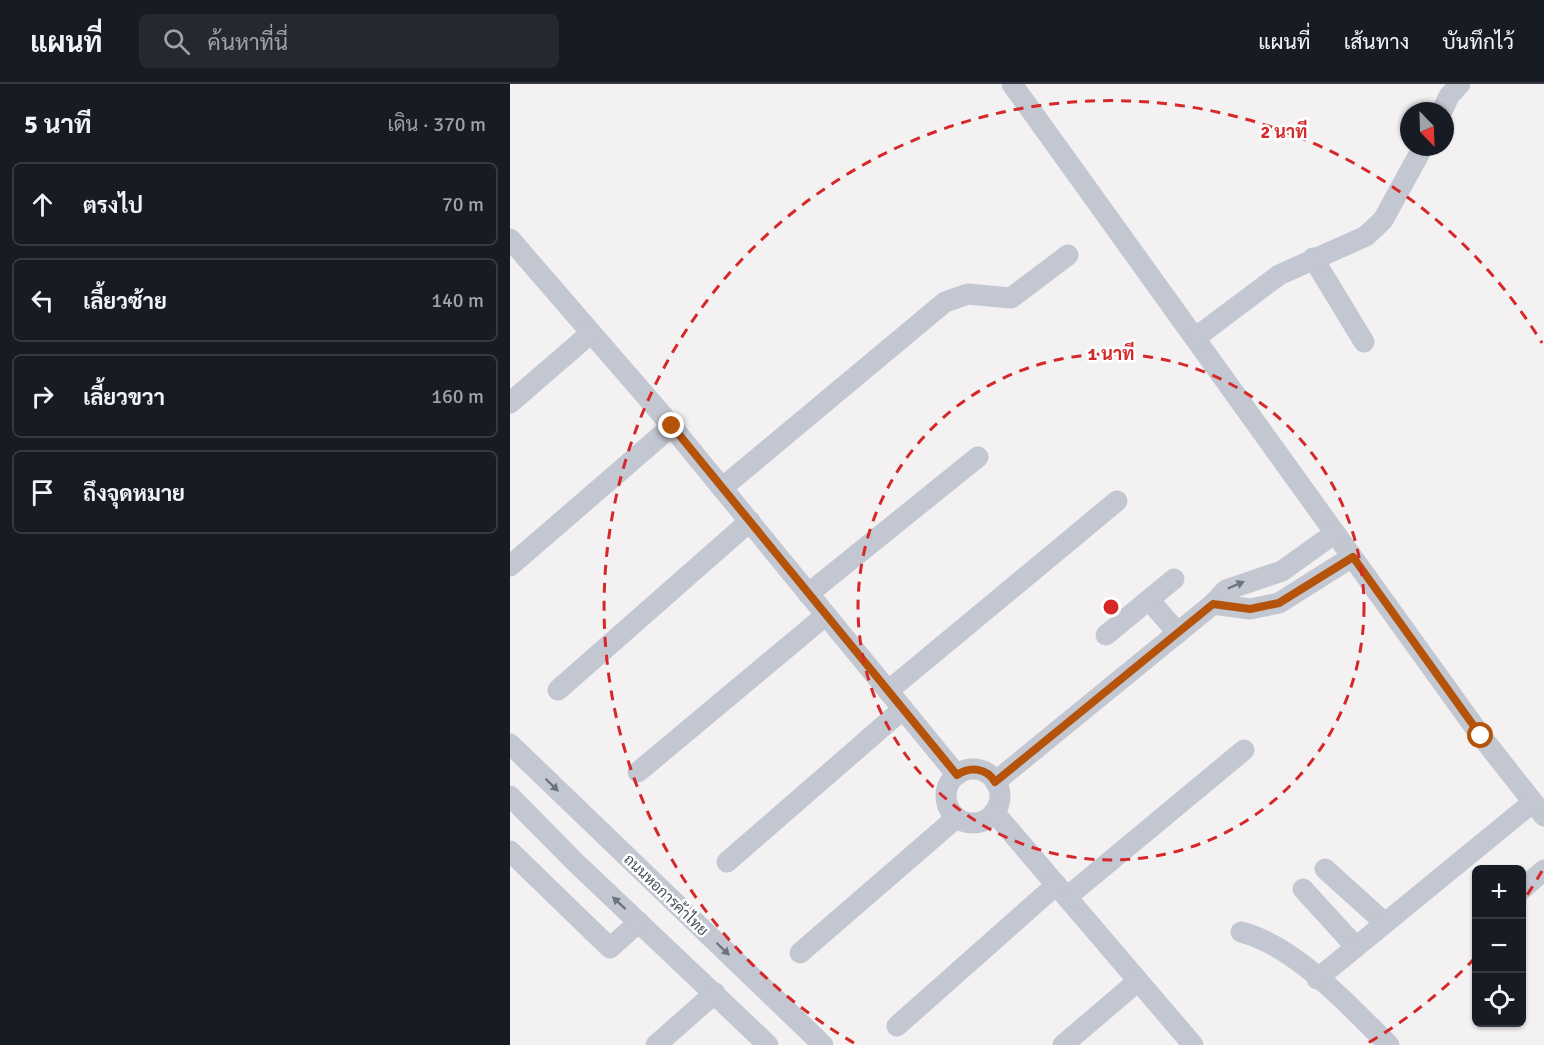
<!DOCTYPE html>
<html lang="th">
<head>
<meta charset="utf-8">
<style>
	body { margin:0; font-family:Signika,Sarabun,sans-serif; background:#242831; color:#f1f3f6 }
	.controls { position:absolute; right:18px; bottom:18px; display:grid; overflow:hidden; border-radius:9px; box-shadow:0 2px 4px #0004 }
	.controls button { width:54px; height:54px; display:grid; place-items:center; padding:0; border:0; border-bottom:2px solid #363941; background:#171b24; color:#f1f3f6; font:30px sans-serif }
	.compass { position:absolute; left:890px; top:18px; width:54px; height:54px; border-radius:50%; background:#171b24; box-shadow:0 2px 4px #0004; rotate:157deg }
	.stop { position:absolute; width:18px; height:18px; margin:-14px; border:4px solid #b45309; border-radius:50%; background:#fff }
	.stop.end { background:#b45309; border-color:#fff; box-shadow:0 2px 6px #0008 }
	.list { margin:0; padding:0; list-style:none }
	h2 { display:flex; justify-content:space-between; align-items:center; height:78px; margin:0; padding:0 24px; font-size:26px }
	h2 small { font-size:20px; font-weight:400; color:#9ea1a6 }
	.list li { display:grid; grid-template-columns:39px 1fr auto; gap:18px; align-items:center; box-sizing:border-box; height:84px; margin:0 12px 12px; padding:0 12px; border:2px solid #363941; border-radius:9px }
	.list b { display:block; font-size:22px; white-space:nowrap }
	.list em { font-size:20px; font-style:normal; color:#9ea1a6 }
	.icon { flex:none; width:33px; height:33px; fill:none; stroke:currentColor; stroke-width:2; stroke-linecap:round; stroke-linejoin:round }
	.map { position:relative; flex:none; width:1034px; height:961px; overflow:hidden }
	header { display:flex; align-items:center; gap:36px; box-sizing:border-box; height:84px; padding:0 30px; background:#171b24; border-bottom:2px solid #363941 }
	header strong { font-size:28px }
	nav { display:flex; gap:33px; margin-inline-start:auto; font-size:21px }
	.search { width:420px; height:54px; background:#242831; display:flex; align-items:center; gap:15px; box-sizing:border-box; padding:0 21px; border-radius:9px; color:#9ea1a6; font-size:22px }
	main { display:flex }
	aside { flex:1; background:#171b24 }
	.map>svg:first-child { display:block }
</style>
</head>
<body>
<header>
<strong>แผนที่</strong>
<div class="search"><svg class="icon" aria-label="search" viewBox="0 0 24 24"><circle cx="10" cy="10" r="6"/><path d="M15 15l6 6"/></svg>ค้นหาที่นี่</div>
<nav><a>แผนที่</a><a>เส้นทาง</a><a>บันทึกไว้</a></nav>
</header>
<main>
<aside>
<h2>5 นาที<small>เดิน · 370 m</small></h2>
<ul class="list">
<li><svg class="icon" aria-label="ahead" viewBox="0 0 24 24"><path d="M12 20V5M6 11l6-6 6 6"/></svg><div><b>ตรงไป</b></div><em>70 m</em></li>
<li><svg class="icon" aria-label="left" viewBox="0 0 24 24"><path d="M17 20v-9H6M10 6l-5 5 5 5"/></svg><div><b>เลี้ยวซ้าย</b></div><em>140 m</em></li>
<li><svg class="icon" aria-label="right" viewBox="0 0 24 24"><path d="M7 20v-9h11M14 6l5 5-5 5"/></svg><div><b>เลี้ยวขวา</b></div><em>160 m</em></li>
<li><svg class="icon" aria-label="arrive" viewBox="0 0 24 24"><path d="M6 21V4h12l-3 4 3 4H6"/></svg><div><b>ถึงจุดหมาย</b></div></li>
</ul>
</aside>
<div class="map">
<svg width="1034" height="961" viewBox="0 0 1034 961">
	<rect width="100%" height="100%" fill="#f3f1f1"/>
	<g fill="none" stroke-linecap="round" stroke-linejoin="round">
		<g stroke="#c2c7d2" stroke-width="21">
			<polyline points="502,0 971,652 1034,732"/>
			<polyline points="932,27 939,12 950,0"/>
			<polyline points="0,155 149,327 447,691"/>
			<polyline points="803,174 854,258"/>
			<polyline points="685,254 769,191 856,152 873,136 913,63"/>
			<polyline points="0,319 81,249"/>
			<polyline points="212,404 435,218 458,210 501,214 558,171"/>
			<polyline points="825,449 772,487 716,506 703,520 740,525 769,519 842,473"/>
			<polyline points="0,482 162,342"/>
			<polyline points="298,510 468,373"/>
			<polyline points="639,516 668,549"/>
			<polyline points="596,551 664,495"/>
			<polyline points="48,606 240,437"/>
			<polyline points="378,607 607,417"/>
			<polyline points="0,660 313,961"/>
			<circle cx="463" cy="712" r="27"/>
			<polyline points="128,688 316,531"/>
			<polyline points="485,698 703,520"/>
			<polyline points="0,712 65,778 258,961"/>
			<polyline points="484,728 683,961"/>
			<polyline points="0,767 100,864 129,838"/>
			<polyline points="217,778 393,625"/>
			<polyline points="815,785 875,839"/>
			<polyline points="793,805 846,863"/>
			<polyline points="1011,806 1034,786"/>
			<polyline points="557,813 734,666"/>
			<path d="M731,848C786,862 839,922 879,961"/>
			<polyline points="290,869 446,734"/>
			<polyline points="807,895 1023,718"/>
			<polyline points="387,942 546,801"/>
			<polyline points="146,961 205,909"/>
			<polyline points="553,961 628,897"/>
		</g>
	</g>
	<defs><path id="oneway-solid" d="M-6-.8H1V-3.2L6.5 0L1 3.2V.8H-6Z" transform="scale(1.5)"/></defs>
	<g fill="#6d7381">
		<use href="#oneway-solid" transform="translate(726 501) rotate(-23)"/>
		<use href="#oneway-solid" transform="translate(42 701) rotate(44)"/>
		<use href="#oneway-solid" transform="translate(109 819) rotate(-137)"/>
		<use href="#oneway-solid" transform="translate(213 865) rotate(44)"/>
	</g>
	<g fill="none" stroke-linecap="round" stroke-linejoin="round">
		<path stroke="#b45309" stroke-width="8" d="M162,342L447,691C460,682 477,684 485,698L703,520L740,525L769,519L843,473L971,652"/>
	</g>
	<g fill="none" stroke="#d62828" stroke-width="3" stroke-dasharray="10 8">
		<circle cx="601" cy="523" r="253"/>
		<path d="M1032 787A506 506 0 0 1 1013 817M965 874A506 506 0 0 1 858 959M344 959A506 506 0 1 1 1032 259"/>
	</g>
	<g text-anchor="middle" stroke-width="5" stroke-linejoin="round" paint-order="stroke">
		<g font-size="15" fill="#494f5e" stroke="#fff">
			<text transform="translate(156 811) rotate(44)" y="5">ถนนหอการค้าไทย</text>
		</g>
	</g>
	<circle cx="601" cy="523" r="9" fill="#d62828" stroke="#fff" stroke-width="3"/>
	<g font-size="18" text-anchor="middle" font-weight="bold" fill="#d62828" stroke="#fff" stroke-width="5" stroke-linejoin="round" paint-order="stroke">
		<text x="774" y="54">2 นาที</text>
		<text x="601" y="276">1 นาที</text>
	</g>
</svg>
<div class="controls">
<button>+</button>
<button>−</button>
<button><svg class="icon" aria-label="locate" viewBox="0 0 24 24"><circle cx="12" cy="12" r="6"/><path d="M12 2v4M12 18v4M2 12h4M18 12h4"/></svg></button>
</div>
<svg class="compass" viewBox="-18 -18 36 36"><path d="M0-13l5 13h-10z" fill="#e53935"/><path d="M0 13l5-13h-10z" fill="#9ea1a6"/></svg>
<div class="stop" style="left:971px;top:652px"></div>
<div class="stop end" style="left:162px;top:342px"></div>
</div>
</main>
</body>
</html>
